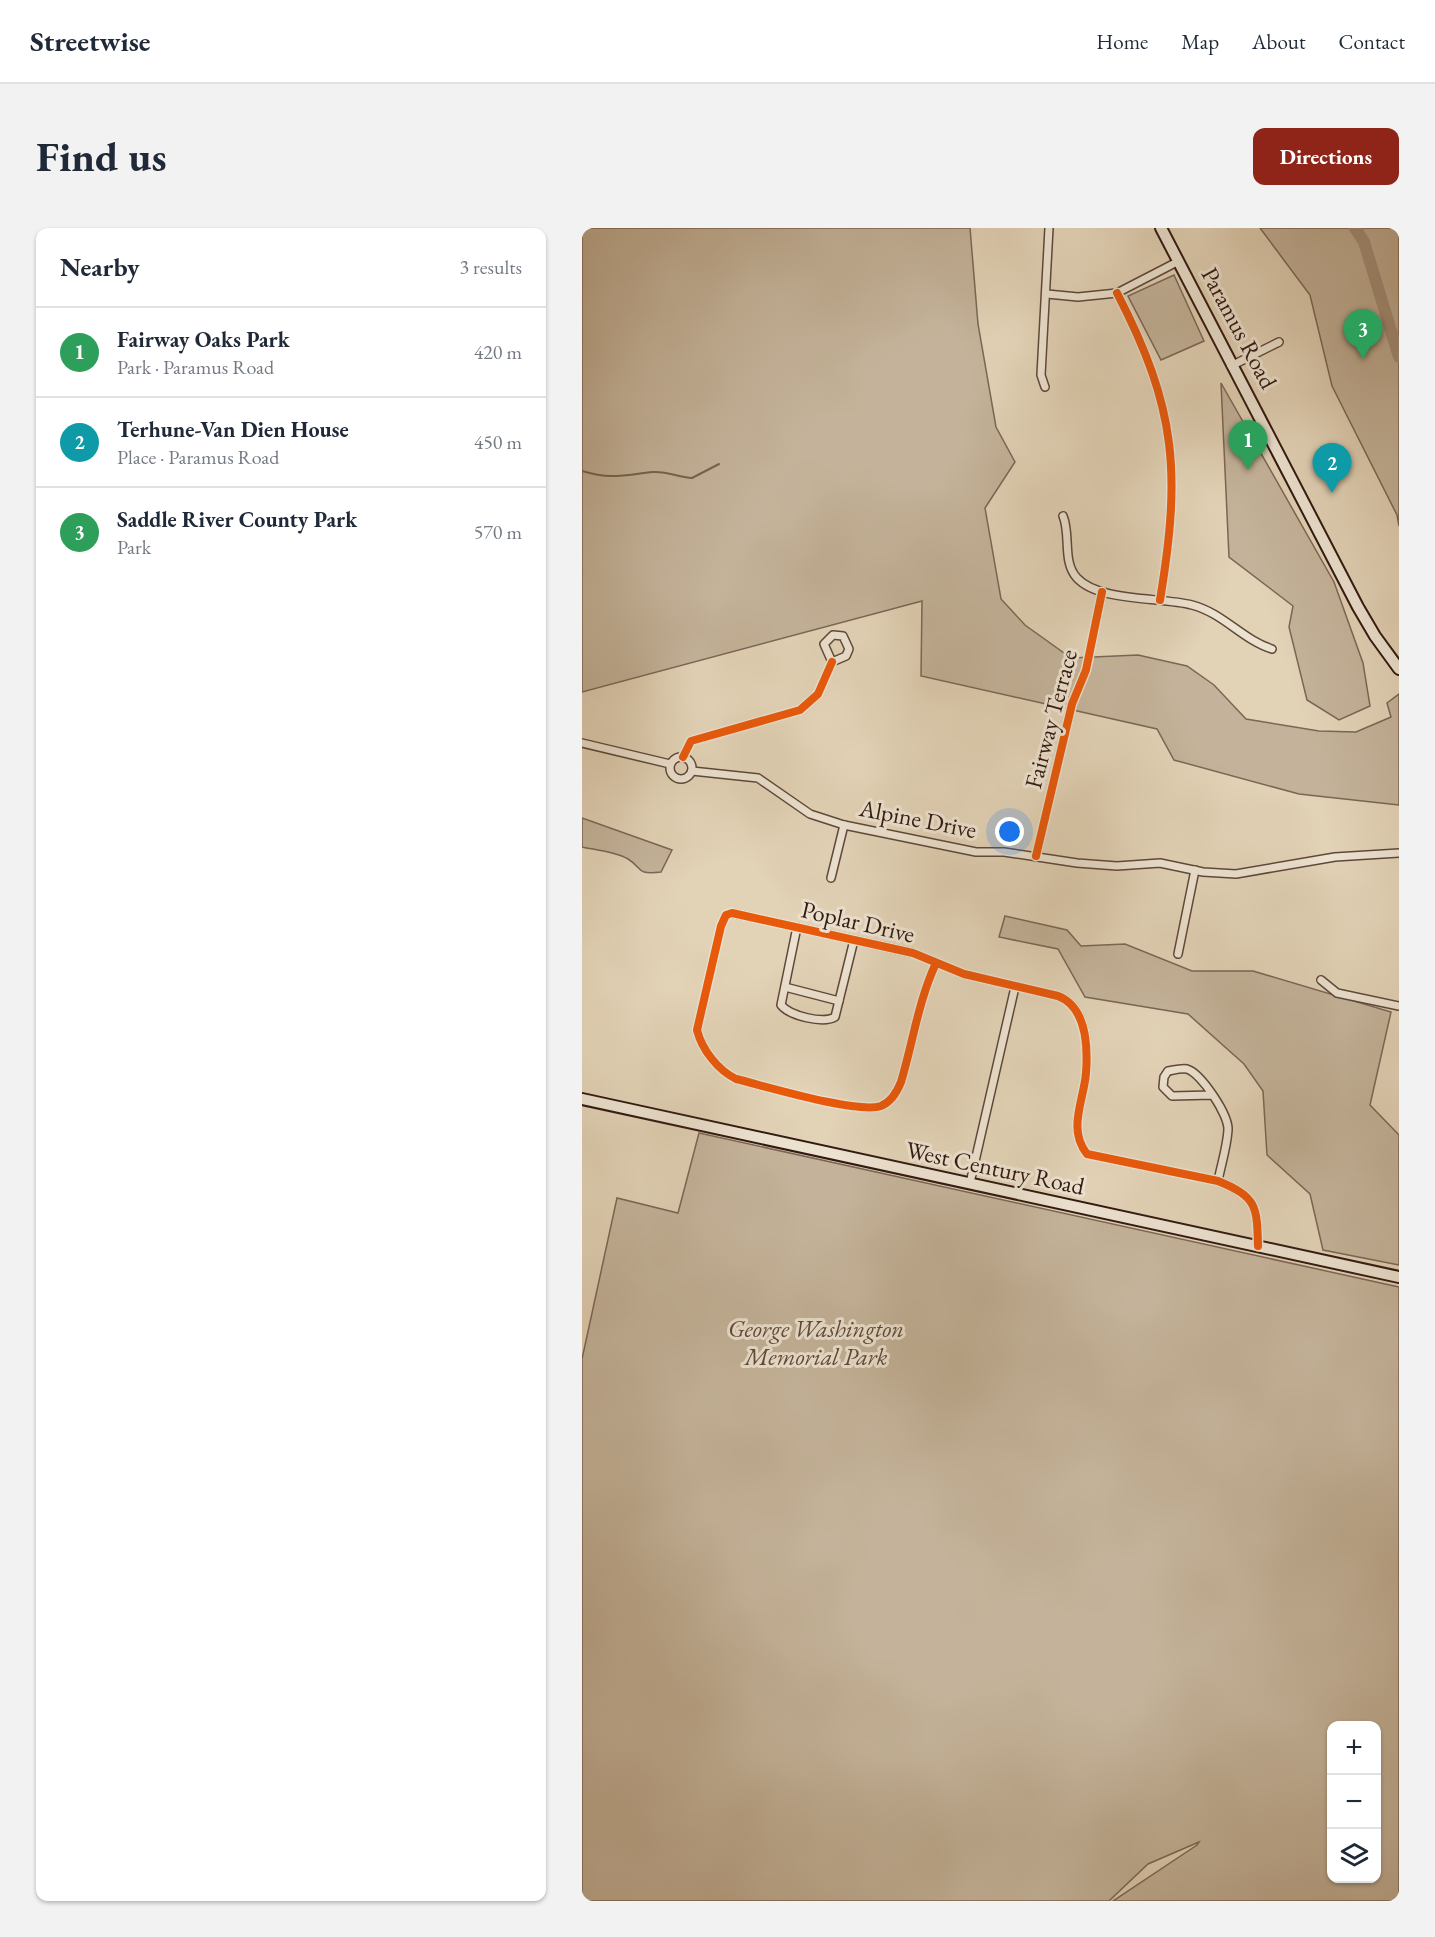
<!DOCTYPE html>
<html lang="en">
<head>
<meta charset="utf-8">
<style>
	body { margin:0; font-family:"EB Garamond",serif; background:#f2f2f3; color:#1f2937 }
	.controls { position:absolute; right:18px; bottom:18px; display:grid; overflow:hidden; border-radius:12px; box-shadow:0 2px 4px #0004 }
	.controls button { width:54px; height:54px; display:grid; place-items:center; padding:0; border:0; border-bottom:2px solid #e0e1e3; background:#fff; color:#1f2937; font:30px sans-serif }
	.you { position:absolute; left:428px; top:604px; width:21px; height:21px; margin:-15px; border:4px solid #fff; border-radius:50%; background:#1a73e8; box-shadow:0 0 0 9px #1a73e833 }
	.badge { display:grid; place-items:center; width:39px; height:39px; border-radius:50%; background:#8f2418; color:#fff; font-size:20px; font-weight:700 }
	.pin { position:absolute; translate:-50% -50px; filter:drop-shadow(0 2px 3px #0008) }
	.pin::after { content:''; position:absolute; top:32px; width:21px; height:18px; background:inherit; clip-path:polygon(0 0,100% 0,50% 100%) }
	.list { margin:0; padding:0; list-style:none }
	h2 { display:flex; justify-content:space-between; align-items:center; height:78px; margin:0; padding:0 24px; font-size:26px }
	h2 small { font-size:20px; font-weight:400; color:#747a83 }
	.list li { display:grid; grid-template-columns:39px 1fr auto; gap:18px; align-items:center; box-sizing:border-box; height:90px; padding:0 24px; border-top:2px solid #e0e1e3 }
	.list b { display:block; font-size:22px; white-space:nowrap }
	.list p { margin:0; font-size:20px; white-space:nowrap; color:#747a83 }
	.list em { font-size:20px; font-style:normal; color:#747a83 }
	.icon { flex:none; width:33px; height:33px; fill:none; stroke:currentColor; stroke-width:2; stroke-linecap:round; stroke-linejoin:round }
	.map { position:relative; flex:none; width:817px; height:1673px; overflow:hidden; border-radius:12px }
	header { display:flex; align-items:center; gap:36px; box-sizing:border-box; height:84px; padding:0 30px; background:#fff; border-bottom:2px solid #e0e1e3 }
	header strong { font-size:28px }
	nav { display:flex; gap:33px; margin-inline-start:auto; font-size:21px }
	.intro { display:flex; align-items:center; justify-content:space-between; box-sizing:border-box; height:144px; padding:0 36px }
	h1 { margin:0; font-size:42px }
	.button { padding:15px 27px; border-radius:12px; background:#8f2418; color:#fff; font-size:21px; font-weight:700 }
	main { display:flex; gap:36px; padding:0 36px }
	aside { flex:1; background:#fff; border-radius:12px; box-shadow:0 2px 4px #0004 }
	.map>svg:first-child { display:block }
</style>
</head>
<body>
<header>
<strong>Streetwise</strong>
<nav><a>Home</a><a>Map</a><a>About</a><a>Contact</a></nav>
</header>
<div class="intro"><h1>Find us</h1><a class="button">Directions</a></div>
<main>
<aside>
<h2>Nearby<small>3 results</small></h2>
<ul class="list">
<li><span class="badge" style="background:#2e9e5b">1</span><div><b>Fairway Oaks Park</b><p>Park · Paramus Road</p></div><em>420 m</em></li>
<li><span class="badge" style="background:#0f9aa8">2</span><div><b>Terhune-Van Dien House</b><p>Place · Paramus Road</p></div><em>450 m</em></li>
<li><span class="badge" style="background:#2e9e5b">3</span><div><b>Saddle River County Park</b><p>Park</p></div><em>570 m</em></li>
</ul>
</aside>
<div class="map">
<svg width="817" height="1673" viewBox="0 0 817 1673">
	<rect width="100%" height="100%" fill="#e2d2b6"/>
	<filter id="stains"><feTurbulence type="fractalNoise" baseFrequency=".00333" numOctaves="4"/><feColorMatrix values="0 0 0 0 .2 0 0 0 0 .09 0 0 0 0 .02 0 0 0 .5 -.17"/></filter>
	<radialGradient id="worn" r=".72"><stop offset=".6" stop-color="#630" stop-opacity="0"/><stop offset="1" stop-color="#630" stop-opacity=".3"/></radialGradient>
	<g fill="#c4b39a" stroke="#7b6656" stroke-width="1.5" fill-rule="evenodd">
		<polygon points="0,0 388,0 396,96 414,199 433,234 403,280 419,371 443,397 489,430 556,427 605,438 632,457 664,491 737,503 774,504 809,489 805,475 817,466 817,577 717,566 592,532 575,501 339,448 340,373 0,464"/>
		<polygon points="678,0 817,0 817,298 815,287 750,158 728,67"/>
		<polygon points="592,47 622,113 579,132 546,68"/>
		<polygon points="639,155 752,354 781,435 788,478 757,492 725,472 707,399 711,378 647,329"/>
		<path d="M0,590L90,622L79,644C53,647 61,640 46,631C34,624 14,622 0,619Z"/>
		<polygon points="423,688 485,702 499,718 543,716 610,743 671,743 809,784 788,877 817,907 817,1037 741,1022 728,966 685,927 681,863 662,836 606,786 503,769 476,721 417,709"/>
		<path d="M117,905L817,1059V1673H531L615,1617L617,1614L566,1636L527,1673H0V1131L35,970L96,985ZM750,1498H794V1650H750Z"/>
	</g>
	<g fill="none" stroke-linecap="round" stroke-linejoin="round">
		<path stroke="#786352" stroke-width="2" d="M0,243C30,252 42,247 71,244C85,243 96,249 110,250L137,236"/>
		<polyline stroke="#a6937e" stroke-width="12" points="773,0 782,14 817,129"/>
		<defs>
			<g id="minor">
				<path d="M535,65C595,181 599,245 578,372"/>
				<polyline points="465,66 496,69 535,65 597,33"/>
				<polyline points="649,138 697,114"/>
				<polyline points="463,159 459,147 467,0"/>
				<path d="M481,288C489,307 480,334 495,350C517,374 579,369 610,377C641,385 661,412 690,421"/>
				<polygon points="251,407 261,408 267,421 264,428 250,434 242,416"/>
				<polyline points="0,515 88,536"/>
				<circle cx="99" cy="540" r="11"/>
				<polyline points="101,529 109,513 218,482 236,466 250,434"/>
				<polyline points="110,543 176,550 228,586 262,597 394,624 422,624 495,635 535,638 578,635 621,644 654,646 753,629 817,625"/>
				<polyline points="454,628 490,476 504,442 520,364"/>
				<polyline points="249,650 262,597"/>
				<path d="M215,699L199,777C208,788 241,796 253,789L272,712"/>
				<polyline points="596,726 613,642"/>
				<path d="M354,735C336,774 331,814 319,854C315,864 309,874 299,878C275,886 183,858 154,851C136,842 120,822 115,802L139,698L144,687L150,685L331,725L382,746L476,768C504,779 506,818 504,845C502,872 485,901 505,926L636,953C675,969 675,978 676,1018"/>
				<polyline points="739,752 755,765 817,778"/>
				<polyline points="203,759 257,773"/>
				<path d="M630,867L590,868L581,859L582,849L586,843C592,842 599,840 605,841C619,845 647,887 646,902C645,919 639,937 636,953"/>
				<polyline points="388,955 433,759"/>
			</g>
			<g id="secondary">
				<polyline points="579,0 776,379 793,408 817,441"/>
				<polyline points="0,871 817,1049"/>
			</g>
		</defs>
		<use href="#minor" stroke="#5e483a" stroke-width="10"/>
		<use href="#secondary" stroke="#321a11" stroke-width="14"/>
		<use href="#minor" stroke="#ece2d0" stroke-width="7"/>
		<use href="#secondary" stroke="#ece2d0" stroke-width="10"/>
		<defs>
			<g id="cycleway">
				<path d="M535,65C595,181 599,245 578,372"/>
				<polyline points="101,529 109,513 218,482 236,466 250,434"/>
				<polyline points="454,628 490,476 504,442 520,364"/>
				<path d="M354,735C336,774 331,814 319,854C315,864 309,874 299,878C275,886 183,858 154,851C136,842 120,822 115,802L139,698L144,687L150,685L331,725L382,746L476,768C504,779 506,818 504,845C502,872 485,901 505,926L636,953C675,969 675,978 676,1018"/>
			</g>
		</defs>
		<use href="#cycleway" stroke="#ece2d0" stroke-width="11"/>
		<use href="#cycleway" stroke="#e8590c" stroke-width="8"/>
	</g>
	<g text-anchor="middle" stroke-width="6" stroke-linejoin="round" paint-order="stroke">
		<g font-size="24" fill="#321a11" stroke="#ece2d0">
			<text transform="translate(657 100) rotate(62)" y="8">Paramus Road</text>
			<text transform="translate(469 491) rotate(-75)" y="8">Fairway Terrace</text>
			<text transform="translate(336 591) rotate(11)" y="8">Alpine Drive</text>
			<text transform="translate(276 694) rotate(13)" y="8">Poplar Drive</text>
			<text transform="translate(413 940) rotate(12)" y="8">West Century Road</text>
		</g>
		<g font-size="24" font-style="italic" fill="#5e483a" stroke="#ece2d0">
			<text x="234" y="1109">George Washington<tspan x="234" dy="28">Memorial Park</tspan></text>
		</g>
	</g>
	<rect width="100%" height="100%" filter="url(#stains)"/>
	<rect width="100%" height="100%" fill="url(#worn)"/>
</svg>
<div class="controls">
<button>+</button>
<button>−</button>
<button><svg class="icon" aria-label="layers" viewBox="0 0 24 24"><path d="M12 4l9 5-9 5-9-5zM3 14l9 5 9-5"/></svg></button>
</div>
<div class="you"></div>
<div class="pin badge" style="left:666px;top:242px;background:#2e9e5b">1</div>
<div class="pin badge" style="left:750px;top:265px;background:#0f9aa8">2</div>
<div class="pin badge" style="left:781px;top:131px;background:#2e9e5b">3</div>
</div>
</main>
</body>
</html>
